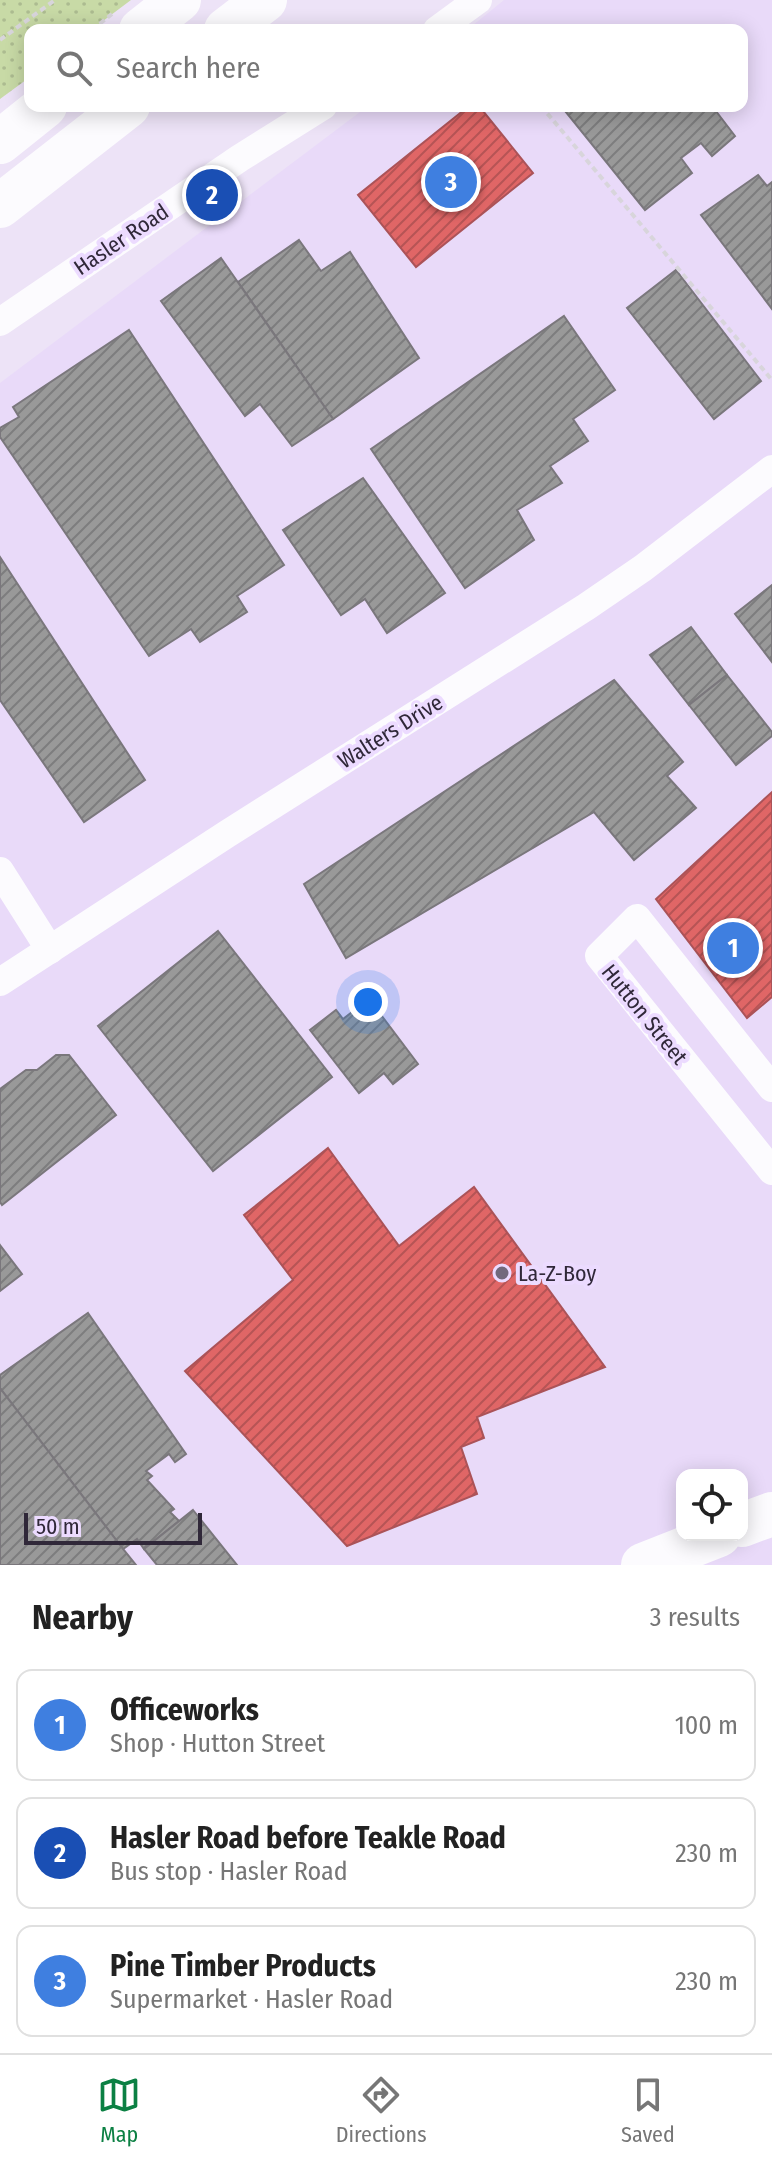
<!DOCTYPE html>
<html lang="en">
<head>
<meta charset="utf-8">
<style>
	body { margin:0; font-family:"Fira Sans Condensed",sans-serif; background:#f2f2f2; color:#222 }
	.controls { position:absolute; right:24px; bottom:24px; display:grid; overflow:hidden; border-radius:16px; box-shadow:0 4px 20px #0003 }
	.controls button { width:72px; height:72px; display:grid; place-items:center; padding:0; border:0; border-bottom:2px solid #e0e0e0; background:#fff; color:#222; font:40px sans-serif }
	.scale { position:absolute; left:24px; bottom:20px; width:178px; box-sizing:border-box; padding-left:8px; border:4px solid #302839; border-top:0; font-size:22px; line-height:28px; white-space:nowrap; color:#302839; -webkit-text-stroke:6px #ecdbff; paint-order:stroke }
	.you { position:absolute; left:368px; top:1002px; width:28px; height:28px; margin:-20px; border:6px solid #fff; border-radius:50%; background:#1a73e8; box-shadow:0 0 0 12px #1a73e833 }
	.badge { display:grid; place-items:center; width:52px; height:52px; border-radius:50%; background:#0b8043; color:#fff; font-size:26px; font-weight:700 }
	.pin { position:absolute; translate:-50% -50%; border:4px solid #fff; box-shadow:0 2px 8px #0006 }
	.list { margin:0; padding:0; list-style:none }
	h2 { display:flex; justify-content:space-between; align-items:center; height:104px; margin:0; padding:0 32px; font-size:34px }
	h2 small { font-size:26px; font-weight:400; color:#767676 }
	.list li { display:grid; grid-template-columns:52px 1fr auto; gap:24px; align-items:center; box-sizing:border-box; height:112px; margin:0 16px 16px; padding:0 16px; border:2px solid #e0e0e0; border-radius:16px }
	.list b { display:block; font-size:30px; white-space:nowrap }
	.list p { margin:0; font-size:26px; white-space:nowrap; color:#767676 }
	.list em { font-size:26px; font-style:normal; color:#767676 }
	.icon { flex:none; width:44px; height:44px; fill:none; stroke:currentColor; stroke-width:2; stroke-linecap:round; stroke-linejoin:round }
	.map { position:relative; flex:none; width:772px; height:1565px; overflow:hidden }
	.search { position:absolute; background:#fff; box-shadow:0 4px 20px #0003; left:24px; right:24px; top:24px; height:88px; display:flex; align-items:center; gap:20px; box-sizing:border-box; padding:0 28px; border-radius:16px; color:#767676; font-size:30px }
	.sheet { height:488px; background:#fff }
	nav { display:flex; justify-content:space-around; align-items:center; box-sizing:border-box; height:112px; border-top:2px solid #e0e0e0; background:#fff; font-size:22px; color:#767676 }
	nav a { display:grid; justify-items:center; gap:4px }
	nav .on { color:#0b8043 }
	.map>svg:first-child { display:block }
</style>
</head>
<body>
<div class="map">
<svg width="772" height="1565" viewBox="0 0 772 1565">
	<defs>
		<pattern id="park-dots" width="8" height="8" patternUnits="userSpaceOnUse" patternTransform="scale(2)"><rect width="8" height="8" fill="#c8daa6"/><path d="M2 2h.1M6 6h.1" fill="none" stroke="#acbb90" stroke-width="1.8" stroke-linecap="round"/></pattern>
		<pattern id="shops-hatch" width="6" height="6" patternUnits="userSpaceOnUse" patternTransform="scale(2)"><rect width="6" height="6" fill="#e06666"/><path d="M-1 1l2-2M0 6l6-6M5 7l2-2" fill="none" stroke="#b65455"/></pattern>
		<pattern id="industry-hatch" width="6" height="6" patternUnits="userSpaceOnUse" patternTransform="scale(2)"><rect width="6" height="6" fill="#999"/><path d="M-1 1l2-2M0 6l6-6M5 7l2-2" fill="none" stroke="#7d7d7e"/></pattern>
	</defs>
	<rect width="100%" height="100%" fill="#ede3f7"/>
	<path fill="#e9daf9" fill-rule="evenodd" d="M504,0H772V1565H0V383L368,106H742V30H467ZM682,1475H742V1535H682Z"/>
	<polygon fill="url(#park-dots)" points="0,0 131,0 91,30 30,30 30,77 0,99"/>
	<g fill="url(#shops-hatch)" stroke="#ab5358" stroke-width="2">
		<polygon points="469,106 479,106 533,173 416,267 358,195"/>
		<polygon points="772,792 772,997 747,1018 656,899"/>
		<polygon points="328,1148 399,1246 474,1187 605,1367 477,1417 484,1438 461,1447 477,1494 347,1546 185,1371 293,1280 244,1215"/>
	</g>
	<g fill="url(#industry-hatch)" stroke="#7a777c" stroke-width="2">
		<polygon points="561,106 712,106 735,136 712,156 701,143 681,158 692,173 645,210"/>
		<polygon points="758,175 767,186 772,182 772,309 701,215"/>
		<polygon points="299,240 321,271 350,252 419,358 333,419 238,282"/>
		<polygon points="221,258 333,419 292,446 260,404 245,416 161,301"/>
		<polygon points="676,270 761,381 714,419 627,308"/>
		<polygon points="564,316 615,390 573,419 588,441 550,466 562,483 517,510 534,540 465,588 371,449"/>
		<polygon points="129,330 284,565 237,596 247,612 200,642 191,629 149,656 0,437 0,428 19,417 13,407"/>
		<polygon points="363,478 445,593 387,633 365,599 341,615 283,530"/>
		<polygon points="0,557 145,780 84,822 0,700"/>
		<polygon points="772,585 772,662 735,614"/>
		<polygon points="691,627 727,675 689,705 650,655"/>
		<polygon points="727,675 772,732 772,736 736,765 689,705"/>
		<polygon points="614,680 683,762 667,776 696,808 634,860 594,812 346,958 304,884"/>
		<polygon points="218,931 332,1077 213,1171 98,1026"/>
		<polygon points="369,999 418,1064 393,1084 384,1073 359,1093 310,1030 336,1010 343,1019"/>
		<polygon points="56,1055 69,1055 116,1115 2,1205 0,1202 0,1089 26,1070 37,1070"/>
		<polygon points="0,1245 22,1274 0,1291"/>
		<polygon points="88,1313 186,1454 175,1462 169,1454 146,1471 152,1476 147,1480 174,1509 170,1512 179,1521 144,1549 137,1539 123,1549 0,1388 0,1375"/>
		<polygon points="0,1388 123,1549 136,1565 0,1565"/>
		<polygon points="193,1510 237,1565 157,1565 144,1549"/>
	</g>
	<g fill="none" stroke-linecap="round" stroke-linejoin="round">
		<g stroke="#d8d5db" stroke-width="4" stroke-dasharray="6 4" stroke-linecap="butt">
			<polyline points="92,30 112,14"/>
			<polyline points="0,40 55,0"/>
			<polyline points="541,106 772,380"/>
		</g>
		<g stroke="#fcfbfe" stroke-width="28">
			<polyline points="437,30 478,0"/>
			<polyline points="0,322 240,158 323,106"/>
			<polyline points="0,871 50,950"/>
			<polyline points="0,982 227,834 586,607 643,568 772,469"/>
			<polyline points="772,1088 637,918 599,956 772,1171"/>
		</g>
		<g stroke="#fcfbfe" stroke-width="44">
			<polyline points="141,30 179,0"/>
			<polyline points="226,30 265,0"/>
			<polyline points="0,142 45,106"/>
			<polyline points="0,206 128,106"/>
			<polyline points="742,1525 772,1514"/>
			<polyline points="643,1565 719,1535"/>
		</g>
	</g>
	<circle fill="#72697c" stroke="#ecdbff" stroke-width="3" cx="502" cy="1273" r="8"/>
	<g text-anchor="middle" stroke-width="8" stroke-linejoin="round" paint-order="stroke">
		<g font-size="22" fill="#302839" stroke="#ecdbff">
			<text transform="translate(121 239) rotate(-34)" y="8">Hasler Road</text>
			<text transform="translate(390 731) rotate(-32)" y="8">Walters Drive</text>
			<text transform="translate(645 1014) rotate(51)" y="8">Hutton Street</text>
		</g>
		<g font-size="22" fill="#302839" stroke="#ecdbff" text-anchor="start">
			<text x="518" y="1281">La-Z-Boy</text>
		</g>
	</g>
</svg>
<div class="controls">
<button><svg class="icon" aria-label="locate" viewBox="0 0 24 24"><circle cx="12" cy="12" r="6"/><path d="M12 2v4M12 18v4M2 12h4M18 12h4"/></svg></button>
</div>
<div class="scale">50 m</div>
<div class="you"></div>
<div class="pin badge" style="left:733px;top:948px;background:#3f7fe0">1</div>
<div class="pin badge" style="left:212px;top:195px;background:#1a4fb4">2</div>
<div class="pin badge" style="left:451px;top:182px;background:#3f7fe0">3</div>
<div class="search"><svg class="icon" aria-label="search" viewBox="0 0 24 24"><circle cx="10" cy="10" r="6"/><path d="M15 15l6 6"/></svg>Search here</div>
</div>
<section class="sheet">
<h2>Nearby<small>3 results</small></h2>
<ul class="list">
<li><span class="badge" style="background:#3f7fe0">1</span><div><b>Officeworks</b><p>Shop · Hutton Street</p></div><em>100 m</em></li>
<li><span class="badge" style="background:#1a4fb4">2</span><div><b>Hasler Road before Teakle Road</b><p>Bus stop · Hasler Road</p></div><em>230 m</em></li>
<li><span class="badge" style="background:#3f7fe0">3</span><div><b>Pine Timber Products</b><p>Supermarket · Hasler Road</p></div><em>230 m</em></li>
</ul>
</section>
<nav>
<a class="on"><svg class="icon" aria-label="map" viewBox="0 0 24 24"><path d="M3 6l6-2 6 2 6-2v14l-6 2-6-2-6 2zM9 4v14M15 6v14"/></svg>Map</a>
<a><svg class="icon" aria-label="directions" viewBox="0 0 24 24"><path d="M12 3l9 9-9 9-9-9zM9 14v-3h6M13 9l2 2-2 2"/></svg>Directions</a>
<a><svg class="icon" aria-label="saved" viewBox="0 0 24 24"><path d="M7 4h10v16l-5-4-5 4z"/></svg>Saved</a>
</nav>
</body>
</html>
